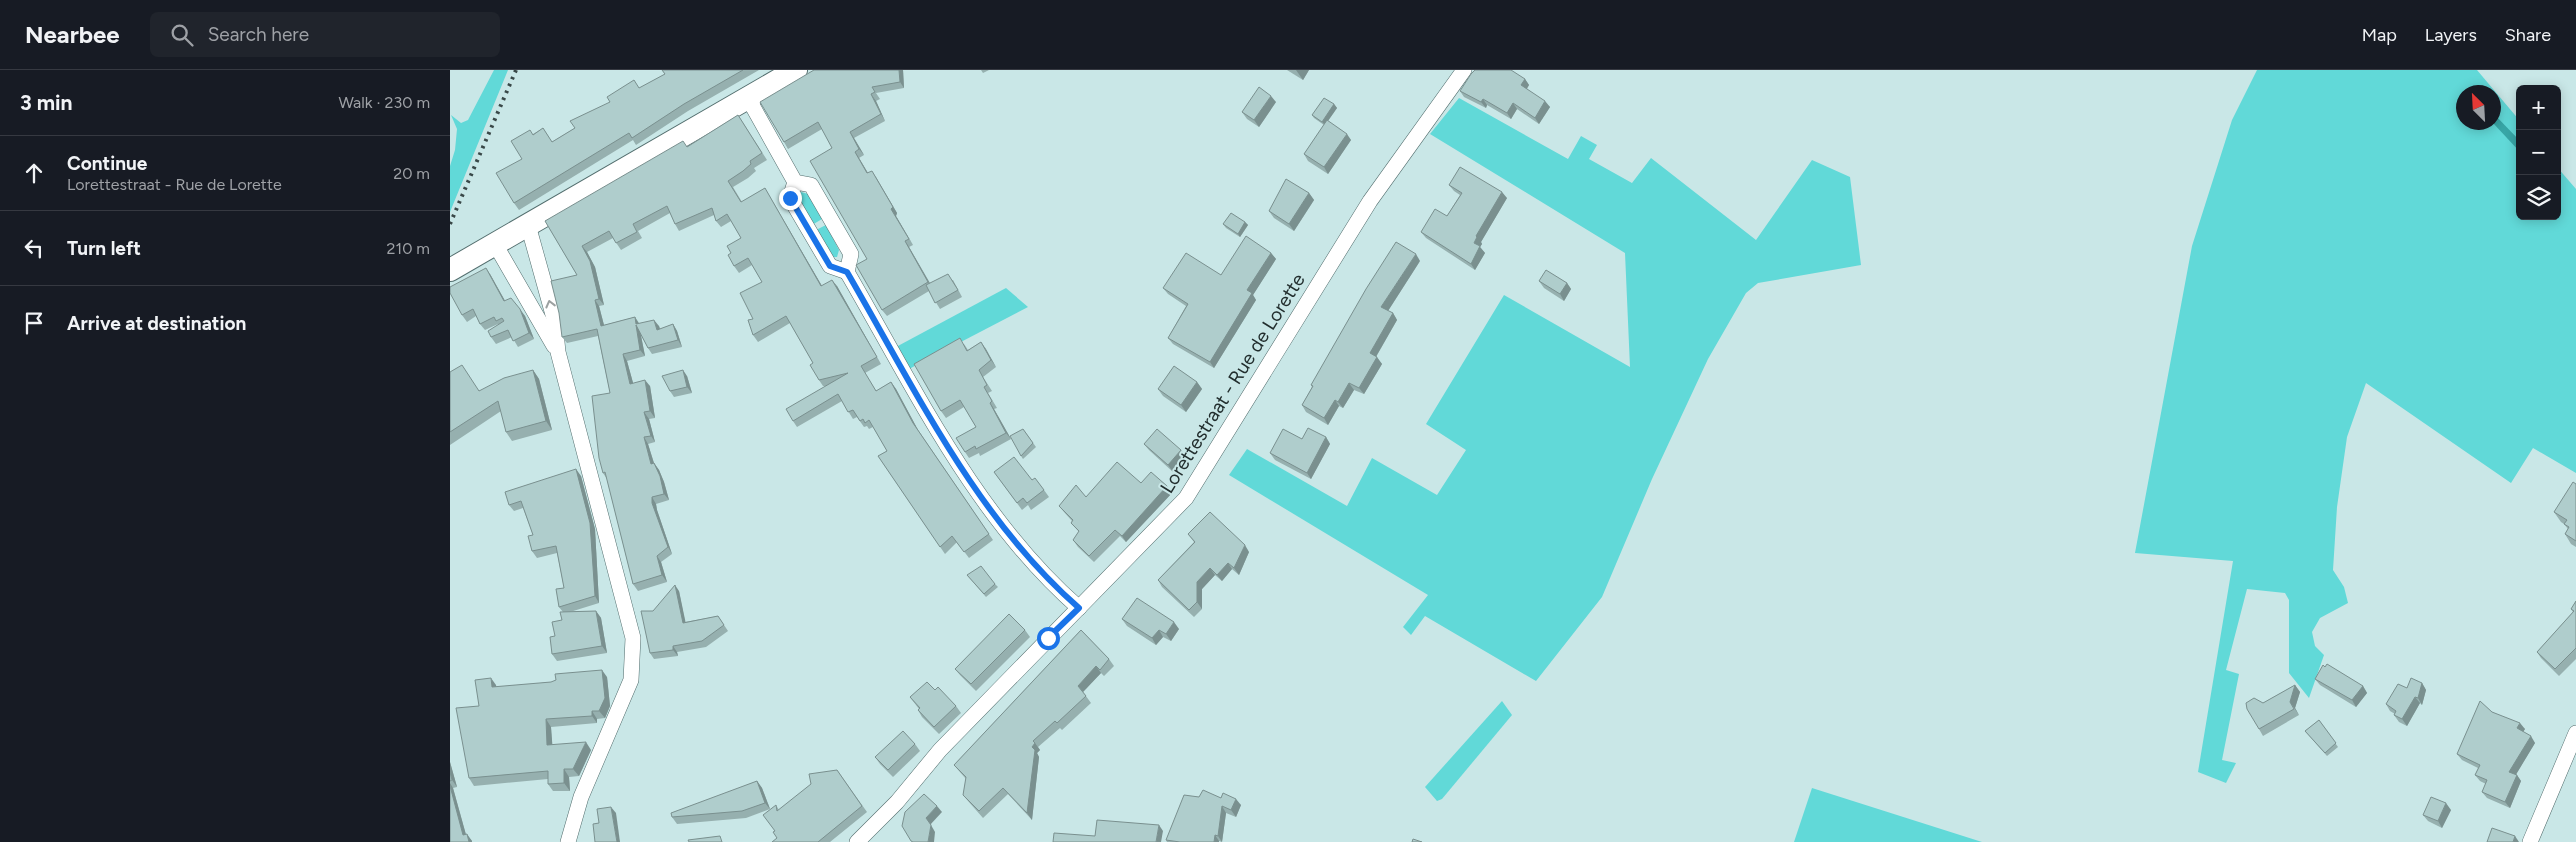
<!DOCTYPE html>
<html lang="en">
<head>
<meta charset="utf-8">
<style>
	body { margin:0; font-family:Figtree,sans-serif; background:#20242c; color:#f1f3f6 }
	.controls { position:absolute; right:15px; top:15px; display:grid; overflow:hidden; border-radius:8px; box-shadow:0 2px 12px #0003 }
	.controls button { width:45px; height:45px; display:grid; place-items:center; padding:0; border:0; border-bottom:1px solid #363941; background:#171b24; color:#f1f3f6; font:25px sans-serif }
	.compass { position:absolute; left:2006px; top:15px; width:45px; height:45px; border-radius:50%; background:#171b24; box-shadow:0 2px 12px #0003; rotate:336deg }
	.stop { position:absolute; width:15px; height:15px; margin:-11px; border:4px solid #1a73e8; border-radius:50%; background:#fff }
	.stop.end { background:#1a73e8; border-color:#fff; box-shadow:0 1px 5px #0008 }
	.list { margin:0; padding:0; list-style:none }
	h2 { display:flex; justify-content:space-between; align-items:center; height:65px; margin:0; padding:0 20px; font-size:21px }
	h2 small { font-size:16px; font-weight:400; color:#9ea1a6 }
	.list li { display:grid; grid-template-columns:32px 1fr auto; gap:15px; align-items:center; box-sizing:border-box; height:75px; padding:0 20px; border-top:1px solid #363941 }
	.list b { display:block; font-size:19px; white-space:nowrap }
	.list p { margin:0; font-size:16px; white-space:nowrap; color:#9ea1a6 }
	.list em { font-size:16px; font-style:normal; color:#9ea1a6 }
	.icon { flex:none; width:28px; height:28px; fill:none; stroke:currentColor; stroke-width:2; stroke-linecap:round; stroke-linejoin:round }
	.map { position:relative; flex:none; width:2126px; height:772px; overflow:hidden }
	header { display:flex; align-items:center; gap:30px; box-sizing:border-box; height:70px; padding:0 25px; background:#171b24; border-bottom:1px solid #363941 }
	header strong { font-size:24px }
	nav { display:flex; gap:28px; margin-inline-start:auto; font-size:18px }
	.search { width:350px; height:45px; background:#20242c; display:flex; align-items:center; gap:12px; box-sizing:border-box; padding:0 18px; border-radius:8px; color:#9ea1a6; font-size:19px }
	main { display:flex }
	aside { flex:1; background:#171b24 }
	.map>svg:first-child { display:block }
</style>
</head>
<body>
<header>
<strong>Nearbee</strong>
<div class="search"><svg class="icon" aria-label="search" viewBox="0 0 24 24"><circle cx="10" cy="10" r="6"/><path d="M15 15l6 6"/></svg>Search here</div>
<nav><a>Map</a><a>Layers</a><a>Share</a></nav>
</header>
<main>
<aside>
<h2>3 min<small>Walk · 230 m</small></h2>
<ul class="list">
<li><svg class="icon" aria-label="ahead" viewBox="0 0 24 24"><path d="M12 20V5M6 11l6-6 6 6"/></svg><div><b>Continue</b><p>Lorettestraat - Rue de Lorette</p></div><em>20 m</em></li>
<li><svg class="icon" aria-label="left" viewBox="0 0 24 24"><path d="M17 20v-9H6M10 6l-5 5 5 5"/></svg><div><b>Turn left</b></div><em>210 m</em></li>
<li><svg class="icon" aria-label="arrive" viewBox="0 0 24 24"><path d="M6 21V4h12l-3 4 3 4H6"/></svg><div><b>Arrive at destination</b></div></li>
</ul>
</aside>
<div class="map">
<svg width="2126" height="772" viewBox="0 0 2126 772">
	<rect width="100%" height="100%" fill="#c9e7e7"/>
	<g fill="#61d9d8" fill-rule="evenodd">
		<polygon points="44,0 58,0 0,142 0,96 5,80 7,59 1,45 11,53 18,50"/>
		<path d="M1807,0H2027L2070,51V146H2107V97L2126,119V403L2083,378L2061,413L1916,313L1897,367L1887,437L1883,500L1894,517L1898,533L1870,548L1862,562L1865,576L1874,585L1859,628L1839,603V530L1835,523L1797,519L1776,600L1789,604L1772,690L1786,693L1776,713L1748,702L1783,491L1685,483L1742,176L1782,50ZM2014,22H2044V52H2014Z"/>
		<polygon points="1009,28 1118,89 1131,66 1147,75 1139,89 1182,113 1201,88 1306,170 1362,90 1400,107 1411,195 1308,213 1296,223 1258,289 1202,409 1152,527 1086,611 975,546 961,565 953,557 978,525 779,405 797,379 897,436 922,388 987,425 1016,380 976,354 1054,225 1180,297 1175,183 980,64"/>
		<polygon points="351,122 358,124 372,149 362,155 348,130"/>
		<polygon points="376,155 389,180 387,187 383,187 366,160"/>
		<polygon points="556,218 578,237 459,299 446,277"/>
		<polygon points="1052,631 1062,645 992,729 987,731 975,717"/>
		<polygon points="1362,718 1532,772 1344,772"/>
	</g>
	<polygon fill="#38a7a7" points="2044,44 2070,71 2070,82 2043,53"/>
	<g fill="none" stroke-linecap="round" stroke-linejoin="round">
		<defs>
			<g id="minor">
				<path d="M298,28L345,112L361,115L401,184L397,202C465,319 526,448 629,538"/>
				<polyline points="345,112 340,128 380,196 397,202"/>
				<polyline points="78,155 105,252 108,282 183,568 181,610 131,727 118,772"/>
				<polyline points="45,174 104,276"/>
				<polyline points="407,772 447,732 490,680 736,428 920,131 1014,0"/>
				<polyline points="2080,772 2126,663"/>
			</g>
			<polyline id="primary" points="0,200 346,0"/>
		</defs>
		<use href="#minor" stroke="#536e6e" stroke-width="16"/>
		<use href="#primary" stroke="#536e6e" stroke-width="24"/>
		<use href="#minor" stroke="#fff" stroke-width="15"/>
		<use href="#primary" stroke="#fff" stroke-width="22"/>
		<polyline stroke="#394848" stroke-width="4" stroke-dasharray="2.5 5" stroke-linecap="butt" points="0,154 66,0"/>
	</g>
	<g fill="#96b0af">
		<polygon points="212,0 309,0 238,41 186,75 183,70 69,140 64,133 72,89 83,64 93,58 102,72 190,18 215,4"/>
		<polygon points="364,0 453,0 454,18 426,23 430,29 426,31 435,51 404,68 414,85 409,88 418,103 426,107 447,143 446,146 463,175 459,177 480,213 503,210 512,227 490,239 479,221 437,246 432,240 417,189 382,78 372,59 338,79 334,72"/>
		<polygon points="531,0 539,0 533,3"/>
		<polygon points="837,0 859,0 853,10"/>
		<polygon points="1075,9 1079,15 1077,19 1100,37 1089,54 1067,39 1061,49 1037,35 1036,38 1014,27 1010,21"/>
		<polygon points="826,32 809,57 797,49 792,42"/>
		<polygon points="884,34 887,38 878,51 901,70 878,104 858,91 854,84 874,55 864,48 862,45"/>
		<polygon points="288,45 317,90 304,98 306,101 298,108 283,117 292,132 315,118 319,125 372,216 387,216 431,294 415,303 426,321 441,312 446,319 468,360 543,470 519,488 507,472 495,484 428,386 437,381 423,357 419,359 417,356 414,357 407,347 403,349 392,331 347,357 343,351 376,316 373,316 369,310 363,293 340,253 308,272 303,265 303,249 312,212 302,195 289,203 284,196 281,183 291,168 281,151 271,157 266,151 264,145 229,161 225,154 220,143 188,161 192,168 171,180 163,168 137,182 145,197 154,235 149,236 154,255 185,247 189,253 209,256 210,259 223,254 227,261 232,277 202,284 198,278 191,265 195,286 177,291 183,313 200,316 205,348 199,349 205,372 198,374 204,393 209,400 214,412 219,430 206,434 207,440 222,484 211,492 217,512 188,521 183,514 157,409 153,403 160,323 148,266 117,273 112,267 127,205 95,151 237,77"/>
		<polygon points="999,115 1057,128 1031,172 1032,174 1030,177 1035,183 1025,200 976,168 971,162 997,146 1010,125 1004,121"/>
		<polygon points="859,123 864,130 844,161 824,148 819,141"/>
		<polygon points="795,152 798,155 790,167 776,158 773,154"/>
		<polygon points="821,183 826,189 803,225 806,230 764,298 723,274 718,268 736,236 718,224 713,218 771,205"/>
		<polygon points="970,191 938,241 943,243 947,250 926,287 932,294 914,324 904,320 893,338 889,336 878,355 856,342 852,335 862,317 861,315"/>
		<polygon points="40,204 55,231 75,246 84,269 68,277 62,267 46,274 41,267 48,254 35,260 30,254 26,246 17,252 12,245"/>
		<polygon points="1089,211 1117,213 1121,219 1114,231 1094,218"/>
		<polygon points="531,272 546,297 533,307 542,321 538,323 547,338 544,339 561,369 530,386 529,383 519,388 515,382 526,357 514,337 496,348 491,341 514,274 518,280"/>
		<polygon points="83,300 89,309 102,360 62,371 56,362 51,341 0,375 0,302 30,321"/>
		<polygon points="237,306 242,323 224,327 220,321"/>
		<polygon points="747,312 752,319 736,342 713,326 708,319"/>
		<polygon points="573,359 586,377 573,389 571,386"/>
		<polygon points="876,367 880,374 861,409 825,390 820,383"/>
		<polygon points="694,374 736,387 723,402 699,380"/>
		<polygon points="544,402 582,410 594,420 599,427 581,440 578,435 572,440"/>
		<polygon points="131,406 145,459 149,533 120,542 146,541 151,548 157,583 107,591 102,584 105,566 112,550 113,542 109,537 114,518 107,483 87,488 82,481 83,465 73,438 64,441 59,435"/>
		<polygon points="691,413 722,423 676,472 670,466 644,492 628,477 623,470 629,462 621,453 622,451 614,442 609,436 636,427"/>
		<polygon points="2126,414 2126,477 2121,474 2115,464 2118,459 2114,454 2111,452 2104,442"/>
		<polygon points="738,464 799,482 789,505 782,499 772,511 765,505 752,519 752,539 744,547 712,517 708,510 744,472"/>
		<polygon points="517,505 545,514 548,517 536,527"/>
		<polygon points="229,521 235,552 268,546 278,561 256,577 227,582 228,586 204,589 200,583 203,541"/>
		<polygon points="2126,531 2126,589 2109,606 2091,588 2087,582 2123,542 2121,539"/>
		<polygon points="672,549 729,559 721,571 713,567 706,575 677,556"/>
		<polygon points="575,560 580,567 526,621 510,605 505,599"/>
		<polygon points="631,560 659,589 664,596 654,606 651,603 633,622 641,633 612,660 610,658 588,677 590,680 587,683 589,687 582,750 558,724 533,748 518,731 513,725 516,709 509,701 504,695"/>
		<polygon points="157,607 160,636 155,648 147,649 147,653 101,657 102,675 141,680 129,706 119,707 120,721 103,721 98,714 98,709 24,716 19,708 29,636 46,615 46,617"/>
		<polygon points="1865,609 1913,616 1917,623 1906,637 1870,615"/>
		<polygon points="1972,613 1976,620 1972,635 1970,633 1957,656 1949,652 1944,645 1945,644 1940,641 1936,634 1957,618"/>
		<polygon points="1845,615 1850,622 1845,638 1849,645 1813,666 1809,659 1813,633"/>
		<polygon points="460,627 506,636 511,643 489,664 472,647 468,640 469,639"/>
		<polygon points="2042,642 2075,659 2073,662 2085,673 2066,704 2071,711 2060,738 2037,728 2032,722 2036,714 2030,711 2025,705 2028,698 2012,690 2007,684"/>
		<polygon points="1869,650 1888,677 1877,686 1855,661"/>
		<polygon points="465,674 470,681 443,707 430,694 425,687"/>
		<polygon points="0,692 7,717 3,718 16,765 22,771 0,772"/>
		<polygon points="387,700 417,742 380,772 322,772 327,768 325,761 326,735 329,740"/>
		<polygon points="307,711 312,718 320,739 296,748 227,754 222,747"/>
		<polygon points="749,727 771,728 791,735 786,747 776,743 772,772 769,771 769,772 717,772 716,770"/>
		<polygon points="2001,740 1992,758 1978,751 1973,745"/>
	</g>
	<g fill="#7a908f">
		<polygon points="449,0 453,0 454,18 450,12"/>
		<polygon points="846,0 859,0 853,10"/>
		<polygon points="1075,9 1079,15 1075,21 1071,15"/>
		<polygon points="421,24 426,31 435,51 431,44"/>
		<polygon points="821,26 826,32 809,57 804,50"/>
		<polygon points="1033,29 1037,35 1036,38 1031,32"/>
		<polygon points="1095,31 1100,37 1089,54 1085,48"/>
		<polygon points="1063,33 1067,39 1061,49 1057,43"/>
		<polygon points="884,34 887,38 875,55 872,52"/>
		<polygon points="400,62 404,68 414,85 409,79"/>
		<polygon points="897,64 901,70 878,104 874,97"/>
		<polygon points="405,82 409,88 422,110 417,103"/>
		<polygon points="422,101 447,143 446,146 463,175 441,139"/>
		<polygon points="315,118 319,125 376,223 371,216"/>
		<polygon points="1052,122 1057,128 1031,172 1032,174 1030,177 1035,183 1025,200 1021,194 1026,166"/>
		<polygon points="859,123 864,130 844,161 839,154"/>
		<polygon points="795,152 798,155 790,167 788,164"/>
		<polygon points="455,171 459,177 483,219 478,212"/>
		<polygon points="132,176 137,182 145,197 154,235 149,229"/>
		<polygon points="821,183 826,189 803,225 806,230 764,298 760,292 797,220"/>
		<polygon points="966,184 970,191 936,244 931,237"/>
		<polygon points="36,198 40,204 59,238 54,231"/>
		<polygon points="382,210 387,216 431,294 427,287"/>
		<polygon points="1117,213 1121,219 1114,231 1110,224"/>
		<polygon points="145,230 149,236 156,263 151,256"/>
		<polygon points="70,239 75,246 84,269 79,263"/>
		<polygon points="943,243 947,250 924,290 920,283"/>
		<polygon points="185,247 189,254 186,254"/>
		<polygon points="204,250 209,256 212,266 207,260"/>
		<polygon points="223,254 227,261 232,277 228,270"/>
		<polygon points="186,255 190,261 195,286 190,280"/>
		<polygon points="531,272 536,279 546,297 541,290"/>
		<polygon points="173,284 177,291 185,320 180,314"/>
		<polygon points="927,287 932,294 914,324 909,318"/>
		<polygon points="83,300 89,309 102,360 96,351"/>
		<polygon points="233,300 237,306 242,323 237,317"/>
		<polygon points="195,310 200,316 205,348 200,341"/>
		<polygon points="441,312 446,319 468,360 543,470 463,353"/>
		<polygon points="747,312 752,319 736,342 731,335"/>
		<polygon points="899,313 904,320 893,338 888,332"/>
		<polygon points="885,330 889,336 878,355 874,348"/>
		<polygon points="540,333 544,339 561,369 556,363"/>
		<polygon points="194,342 199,349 205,372 201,366"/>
		<polygon points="194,367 198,374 206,400 201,394"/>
		<polygon points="876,367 880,374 861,409 857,403"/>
		<polygon points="731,380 736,387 723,402 718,395"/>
		<polygon points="204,393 209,400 214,412 219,430 214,424"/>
		<polygon points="126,399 131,406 145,459 149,533 145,526"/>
		<polygon points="717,416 722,423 676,472 672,466"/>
		<polygon points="202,427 206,434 207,440 222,484 218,477 202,433"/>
		<polygon points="795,475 799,482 789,505 784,498"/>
		<polygon points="207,486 211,492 217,512 212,505"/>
		<polygon points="778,493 782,499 772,511 767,505"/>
		<polygon points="760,498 765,505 752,519 752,539 747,532 747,512"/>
		<polygon points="225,515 229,521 237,559 233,553"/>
		<polygon points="146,541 151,548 157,583 152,576"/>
		<polygon points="724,552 729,559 721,571 716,564"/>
		<polygon points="709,560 713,567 706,575 702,568"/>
		<polygon points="223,576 227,582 228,586 223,580"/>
		<polygon points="646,596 651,603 633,622 628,616"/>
		<polygon points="152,600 157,607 160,636 155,648 149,641"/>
		<polygon points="41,608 46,615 48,625 42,617"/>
		<polygon points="1972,613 1976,620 1972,635 1968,628"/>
		<polygon points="1845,615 1850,622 1845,638 1849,645 1840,632"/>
		<polygon points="1913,616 1917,623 1906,637 1902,630"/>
		<polygon points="1965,627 1970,633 1957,656 1952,649"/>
		<polygon points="142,641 147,649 147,653 142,646"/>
		<polygon points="96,649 101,657 103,683 97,675"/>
		<polygon points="2070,653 2075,659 2071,665 2067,658"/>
		<polygon points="2081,666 2085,673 2064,708 2059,702"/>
		<polygon points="136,672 141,680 129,706 123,699"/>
		<polygon points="585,673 590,680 587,683 589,687 582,750 577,743 582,677"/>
		<polygon points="0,692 7,717 2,710 0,702"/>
		<polygon points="114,699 119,707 120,721 114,713"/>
		<polygon points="2067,705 2071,711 2060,738 2055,732"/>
		<polygon points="307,711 312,718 320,739 315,733"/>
		<polygon points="0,713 3,718 18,772 13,765 0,716"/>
		<polygon points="786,729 791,735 786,747 781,740"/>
		<polygon points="1996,733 2001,740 1992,758 1988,751"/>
		<polygon points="487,736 492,742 480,755 476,748"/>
		<polygon points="772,736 776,743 772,772 768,766"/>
		<polygon points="161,737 166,743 170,772 167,772"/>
		<polygon points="481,755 485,762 484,772 478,772"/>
		<polygon points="709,755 713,761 711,772 706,772"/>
		<polygon points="17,764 22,771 22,772 19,772"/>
		<polygon points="765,765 769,771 769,772 764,772"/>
		<polygon points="2065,766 2069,772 2063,772"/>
	</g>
	<g fill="#afcdcc" stroke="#7a908f">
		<polygon points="212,0 293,0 234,34 182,68 179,63 64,133 46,103 72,89 61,71 80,60 83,65 93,58 102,72 125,58 120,51 160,32 157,27 184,10 189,18 215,4"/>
		<polygon points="364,0 449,0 450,12 422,17 425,22 421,24 431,44 400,62 409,79 405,82 417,103 422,101 443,137 441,139 459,169 455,171 478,212 432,240 406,195 417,189 360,91 382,78 368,52 334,72 310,32"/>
		<polygon points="1025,0 1061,0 1075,9 1071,15 1095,31 1085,48 1063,33 1057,43 1033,29 1031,32 1010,21 1021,4"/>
		<polygon points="809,17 821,26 804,50 792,42"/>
		<polygon points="874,28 884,34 872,52 862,45"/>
		<polygon points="288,45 312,83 300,91 301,94 293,101 278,111 291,132 315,118 371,216 382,210 427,287 411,296 426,321 441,312 463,353 539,464 514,482 502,466 490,477 428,386 437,381 419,350 415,353 413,349 410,351 403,340 398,342 388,324 343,351 336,339 398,303 369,310 360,295 363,293 336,246 303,265 298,250 303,249 290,223 312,212 298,188 284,196 278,185 281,183 277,176 291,168 277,144 266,151 262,138 225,154 217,136 183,154 187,162 166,173 159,161 132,176 140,191 149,229 145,230 151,256 185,247 186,254 204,250 207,260 223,254 228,270 198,278 186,255 190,280 173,284 180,314 195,310 200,341 194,342 201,366 194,367 201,394 204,393 210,406 214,424 202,427 202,433 218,477 207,486 212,505 183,514 155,402 153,403 149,388 142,326 160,323 147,259 112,267 109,243 101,211 127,205 95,151 233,71 237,77"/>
		<polygon points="877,50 897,64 874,97 854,84"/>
		<polygon points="1010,97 1052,122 1026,166 1027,167 1024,173 1030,176 1021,194 971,162 985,139 997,146 1012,123 999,115"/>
		<polygon points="836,109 859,123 839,154 819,141"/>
		<polygon points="781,143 795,152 788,164 773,154"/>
		<polygon points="796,166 821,183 797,220 802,223 760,292 718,268 738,234 713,218 736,183 771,205"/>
		<polygon points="946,172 966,184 931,237 943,243 920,283 927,287 909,318 899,313 888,332 885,330 874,348 852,335 863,316 861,315 916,219"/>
		<polygon points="36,198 54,231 61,228 70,239 79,263 63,271 58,260 41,267 38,261 54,251 52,248 46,251 44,247 30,254 23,239 12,245 0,223 0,217"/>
		<polygon points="1096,200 1117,213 1110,224 1089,211"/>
		<polygon points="498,204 508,220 485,233 476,215"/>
		<polygon points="510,268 517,281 531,272 541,290 529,300 537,315 534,317 542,331 540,333 556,363 526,379 525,376 515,382 506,368 526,357 510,330 491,341 464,294"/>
		<polygon points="12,295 29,321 54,308 83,300 96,351 56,362 48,331 0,362 0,302"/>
		<polygon points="724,296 747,312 731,335 708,319"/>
		<polygon points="233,300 237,317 220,321 212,306"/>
		<polygon points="858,358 876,367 857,403 820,383 833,359 852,369"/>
		<polygon points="573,359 583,373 571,386 560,366"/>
		<polygon points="707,359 731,380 718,395 694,374"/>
		<polygon points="564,387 582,410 585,408 594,420 577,433 573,428 567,433 544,402"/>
		<polygon points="667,392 691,413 701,402 717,416 672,466 665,460 639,486 623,470 629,461 621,453 623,450 609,436 626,415 636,427"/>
		<polygon points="126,399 140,453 145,526 109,537 106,519 114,518 106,476 82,481 78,466 83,465 71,431 59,435 55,422"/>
		<polygon points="2123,412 2126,414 2126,471 2115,464 2119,457 2114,454 2117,450 2104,442"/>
		<polygon points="760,442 795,475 784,498 778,493 767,505 760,498 747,512 747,532 739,540 708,510 745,472 738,464"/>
		<polygon points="531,496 545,514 534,524 517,505"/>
		<polygon points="225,515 233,553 268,546 274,555 252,571 223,576 223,580 200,583 191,541 203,541"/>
		<polygon points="687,528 724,552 716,564 709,560 702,568 672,549"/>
		<polygon points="2126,531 2126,578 2105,599 2087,582 2124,541 2121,539"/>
		<polygon points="146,541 152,576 102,584 100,567 105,566 102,552 112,550 110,542"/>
		<polygon points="559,544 575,560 521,614 505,599"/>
		<polygon points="631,560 659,589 650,600 646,596 628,616 636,626 607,653 605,651 583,671 585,673 582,677 585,680 577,743 553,718 529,741 513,725 516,707 504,695"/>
		<polygon points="1877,594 1913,616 1902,630 1865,609 1873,595 1875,597"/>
		<polygon points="152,600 155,628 149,641 142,641 142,646 96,649 97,675 136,672 123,699 114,699 114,713 98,714 98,701 19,708 6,638 29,636 25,610 41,608 42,617 101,612 106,610 105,604"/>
		<polygon points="1961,608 1972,613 1968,628 1965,627 1952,649 1944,645 1946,641 1936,634 1948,614 1957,618"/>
		<polygon points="477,612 485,620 488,617 506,636 484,657 468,640 470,638 460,627"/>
		<polygon points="1845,615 1840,632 1844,639 1809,659 1797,639 1796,633 1804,628 1813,633"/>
		<polygon points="2030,631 2042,642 2070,653 2067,658 2081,666 2059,702 2067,705 2055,732 2032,722 2037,710 2025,705 2030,695 2007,684"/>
		<polygon points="1869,650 1886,673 1875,683 1855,661"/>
		<polygon points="453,661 465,674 438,700 425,687"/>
		<polygon points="387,700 412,736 368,772 322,772 327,768 323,762 325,761 313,745 326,735 327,741 361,714 359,704"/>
		<polygon points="0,702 2,710 0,711"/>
		<polygon points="307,711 315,733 292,741 222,747 221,743"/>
		<polygon points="0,716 13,765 17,764 19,772 0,772"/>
		<polygon points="753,720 771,728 773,723 786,729 781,740 772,736 768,766 765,765 764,772 730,772 716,770 734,725 749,727"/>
		<polygon points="474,724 487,736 476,748 481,755 478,772 463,772 461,771 452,756 455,742"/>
		<polygon points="1981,727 1996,733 1988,751 1973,745"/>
		<polygon points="161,737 167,772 145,772 143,754 149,753 147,739"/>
		<polygon points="647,750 709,755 706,772 603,772 604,763 645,766"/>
		<polygon points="2042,758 2065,766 2063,772 2037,772"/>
		<polygon points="270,766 272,772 239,772 238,770"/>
		<polygon points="963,769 972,772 962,772"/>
	</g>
	<defs><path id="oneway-chevron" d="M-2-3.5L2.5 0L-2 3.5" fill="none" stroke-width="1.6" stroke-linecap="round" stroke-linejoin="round" transform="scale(1.25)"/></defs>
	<use stroke="#9ca1a1" href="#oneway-chevron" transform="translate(100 234) rotate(-104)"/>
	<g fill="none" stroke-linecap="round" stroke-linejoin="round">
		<path stroke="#1a73e8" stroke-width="6" d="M340,128L380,196L397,202C465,319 526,448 629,538L598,568"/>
	</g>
	<g text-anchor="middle" stroke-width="4" stroke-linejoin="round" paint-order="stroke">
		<g font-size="19" fill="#222e2e" stroke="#c9e7e7">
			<text transform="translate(782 313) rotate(-58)" y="7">Lorettestraat - Rue de Lorette</text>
		</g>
	</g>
</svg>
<div class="controls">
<button>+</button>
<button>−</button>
<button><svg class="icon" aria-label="layers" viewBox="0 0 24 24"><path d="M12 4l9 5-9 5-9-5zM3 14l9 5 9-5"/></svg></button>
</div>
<svg class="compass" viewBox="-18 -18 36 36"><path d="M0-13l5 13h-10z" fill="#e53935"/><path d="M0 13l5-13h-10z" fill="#9ea1a6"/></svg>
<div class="stop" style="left:598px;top:568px"></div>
<div class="stop end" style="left:340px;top:128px"></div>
</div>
</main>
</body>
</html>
